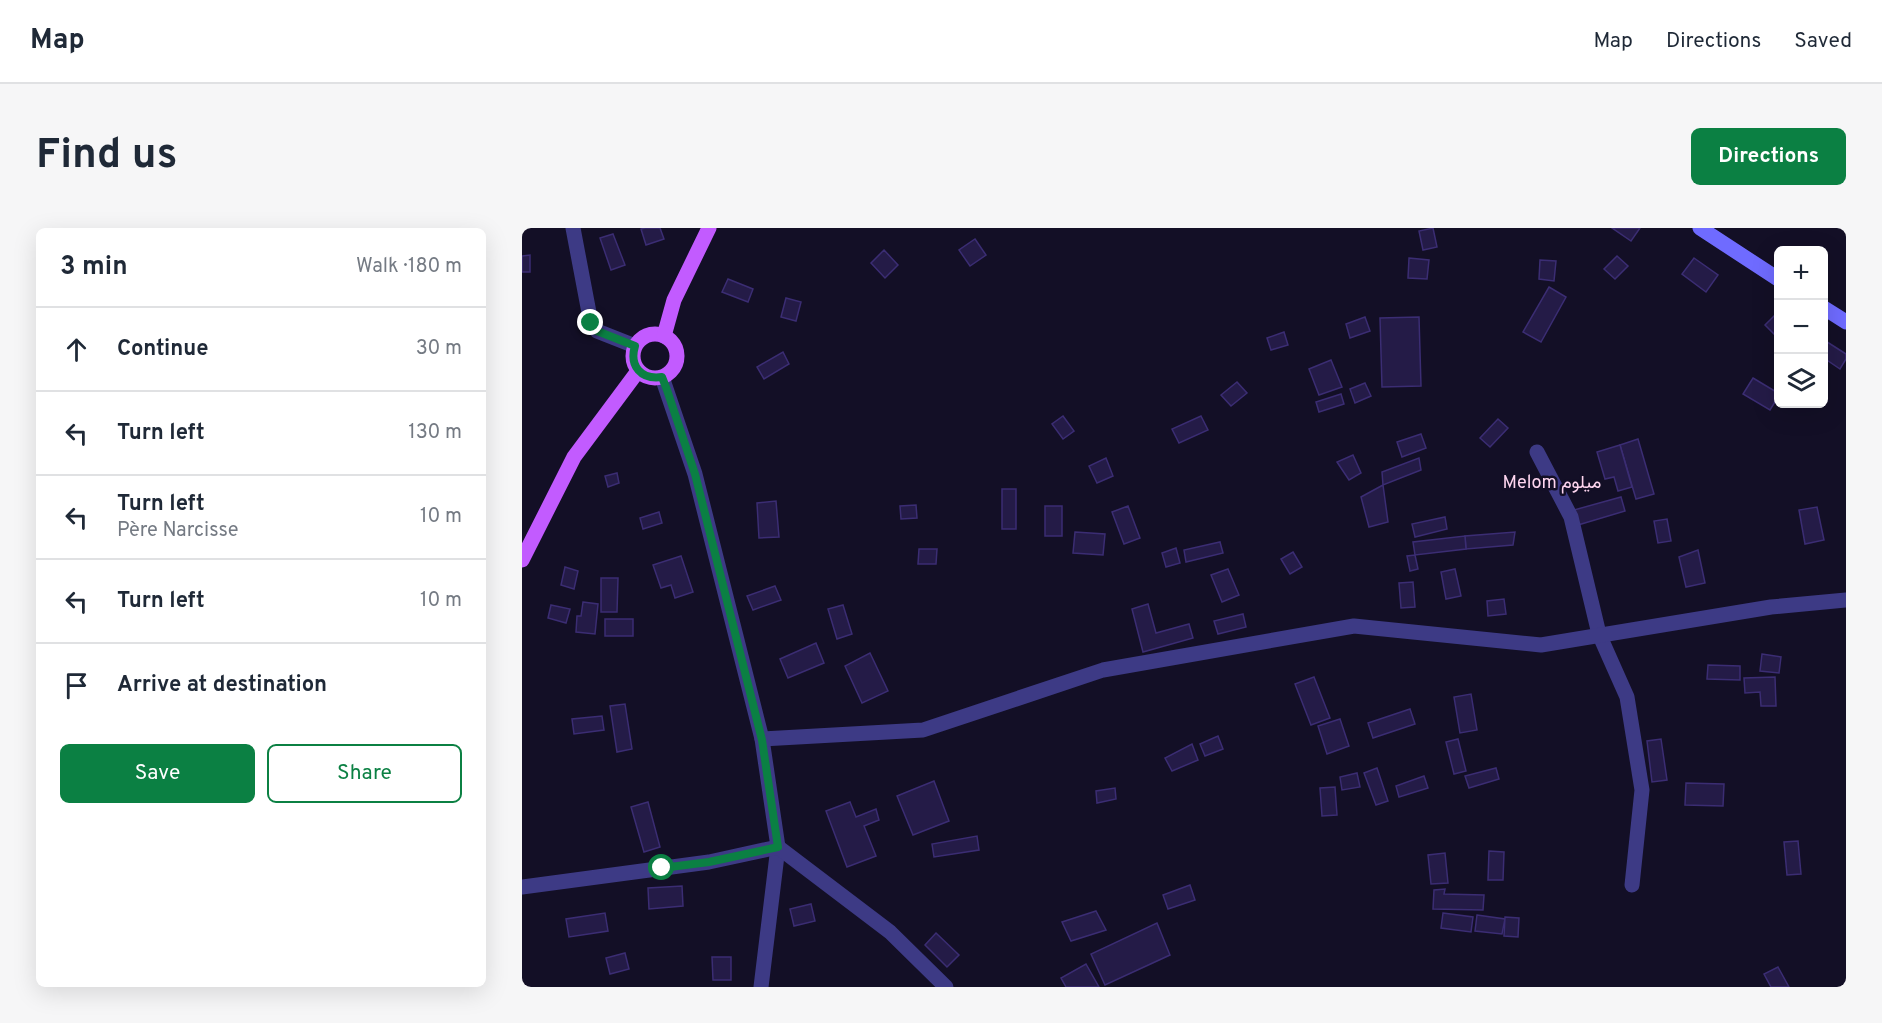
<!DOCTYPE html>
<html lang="en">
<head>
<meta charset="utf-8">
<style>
	body { margin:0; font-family:Overpass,Vazirmatn,sans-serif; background:#f6f6f7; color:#1f2937 }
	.controls { position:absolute; right:18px; top:18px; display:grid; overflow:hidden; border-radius:9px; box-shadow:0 6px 24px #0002 }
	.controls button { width:54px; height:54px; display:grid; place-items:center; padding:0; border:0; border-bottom:2px solid #e0e1e3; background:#fff; color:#1f2937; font:30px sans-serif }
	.stop { position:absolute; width:18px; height:18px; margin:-14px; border:4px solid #0b8043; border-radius:50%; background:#fff }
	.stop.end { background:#0b8043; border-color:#fff; box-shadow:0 2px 6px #0008 }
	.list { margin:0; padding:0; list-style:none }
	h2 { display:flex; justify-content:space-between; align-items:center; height:78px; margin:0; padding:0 24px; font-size:26px }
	h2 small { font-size:20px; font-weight:400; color:#747a83 }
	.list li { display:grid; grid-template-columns:39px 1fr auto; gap:18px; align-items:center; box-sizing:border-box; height:84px; padding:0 24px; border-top:2px solid #e0e1e3 }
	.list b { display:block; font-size:22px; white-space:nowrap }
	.list p { margin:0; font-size:20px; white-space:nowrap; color:#747a83 }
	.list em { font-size:20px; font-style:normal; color:#747a83 }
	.actions { display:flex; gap:12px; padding:18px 24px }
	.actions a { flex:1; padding:14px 0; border:2px solid #0b8043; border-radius:9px; text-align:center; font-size:21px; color:#0b8043 }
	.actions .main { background:#0b8043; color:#fff }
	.icon { flex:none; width:33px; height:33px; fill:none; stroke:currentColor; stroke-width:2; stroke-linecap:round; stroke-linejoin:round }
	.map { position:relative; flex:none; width:1324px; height:759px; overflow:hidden; border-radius:9px }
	header { display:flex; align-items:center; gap:36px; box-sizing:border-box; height:84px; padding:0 30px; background:#fff; border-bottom:2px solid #e0e1e3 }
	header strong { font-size:28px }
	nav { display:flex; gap:33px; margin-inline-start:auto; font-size:21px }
	.intro { display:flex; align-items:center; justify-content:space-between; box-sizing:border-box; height:144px; padding:0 36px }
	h1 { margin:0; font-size:42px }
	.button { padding:15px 27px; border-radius:9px; background:#0b8043; color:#fff; font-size:21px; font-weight:700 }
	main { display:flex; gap:36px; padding:0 36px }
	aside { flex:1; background:#fff; border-radius:9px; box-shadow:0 6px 24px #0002 }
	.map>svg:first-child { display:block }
</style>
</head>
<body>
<header>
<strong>Map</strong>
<nav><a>Map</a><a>Directions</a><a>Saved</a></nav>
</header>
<div class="intro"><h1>Find us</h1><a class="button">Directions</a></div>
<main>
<aside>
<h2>3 min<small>Walk · 180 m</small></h2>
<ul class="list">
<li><svg class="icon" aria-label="ahead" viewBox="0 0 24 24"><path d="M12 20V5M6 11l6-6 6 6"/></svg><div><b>Continue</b></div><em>30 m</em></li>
<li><svg class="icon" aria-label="left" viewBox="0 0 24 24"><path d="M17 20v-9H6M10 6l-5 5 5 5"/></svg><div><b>Turn left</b></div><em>130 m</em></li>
<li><svg class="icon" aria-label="left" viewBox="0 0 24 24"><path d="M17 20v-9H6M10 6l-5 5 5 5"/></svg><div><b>Turn left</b><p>Père Narcisse</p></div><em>10 m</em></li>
<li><svg class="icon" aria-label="left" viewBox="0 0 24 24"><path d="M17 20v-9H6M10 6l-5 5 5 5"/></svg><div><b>Turn left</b></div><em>10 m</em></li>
<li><svg class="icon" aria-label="arrive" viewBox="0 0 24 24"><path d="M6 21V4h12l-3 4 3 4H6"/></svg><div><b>Arrive at destination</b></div></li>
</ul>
<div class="actions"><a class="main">Save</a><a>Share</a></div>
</aside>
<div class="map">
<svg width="1324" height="759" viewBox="0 0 1324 759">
	<rect width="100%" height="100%" fill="#130f26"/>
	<g fill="#241b47" stroke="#3b2d73" stroke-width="1.5">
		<polygon points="123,0 138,0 142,11 124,17 119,1"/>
		<polygon points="911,0 915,19 901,22 897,3"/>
		<polygon points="1090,0 1118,0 1109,13"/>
		<polygon points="91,6 103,37 89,42 78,10"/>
		<polygon points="453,11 464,27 448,38 437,22"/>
		<polygon points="362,22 376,37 363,50 349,35"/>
		<polygon points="8,27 8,44 0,44 0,28"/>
		<polygon points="1095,28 1106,38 1093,51 1082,41"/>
		<polygon points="887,30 907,32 905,51 886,50"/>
		<polygon points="1172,30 1196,47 1184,64 1160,46"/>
		<polygon points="1018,32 1034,33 1032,53 1017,51"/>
		<polygon points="206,51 231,61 226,74 200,64"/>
		<polygon points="1027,59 1044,69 1019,114 1001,104"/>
		<polygon points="264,70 279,74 274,93 259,89"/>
		<polygon points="1252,88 1256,92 1256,100 1252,106 1243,97"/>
		<polygon points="843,89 848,103 828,110 824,96"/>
		<polygon points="897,89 899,158 860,159 858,90"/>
		<polygon points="762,104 766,117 749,122 745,110"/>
		<polygon points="1302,112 1324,126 1324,131 1318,141 1302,130"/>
		<polygon points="261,124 267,136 242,151 235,139"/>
		<polygon points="809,132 820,159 797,167 787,141"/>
		<polygon points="1231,150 1256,165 1256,169 1248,182 1221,166"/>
		<polygon points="715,154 725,165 709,178 699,167"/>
		<polygon points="843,155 849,168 833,175 828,161"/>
		<polygon points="819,166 822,176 797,184 794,174"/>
		<polygon points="541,188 552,203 541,211 530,196"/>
		<polygon points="679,188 686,202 657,215 650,201"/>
		<polygon points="976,191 986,200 968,219 958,210"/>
		<polygon points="899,206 904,220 880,229 875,214"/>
		<polygon points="1116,211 1132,266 1114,271 1098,217"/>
		<polygon points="1098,217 1110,259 1096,263 1092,249 1083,251 1075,224"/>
		<polygon points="831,227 839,245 827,252 815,234"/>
		<polygon points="584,230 591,248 575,255 567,238"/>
		<polygon points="897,230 899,242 861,257 860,244"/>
		<polygon points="95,245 97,255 86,259 83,248"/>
		<polygon points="861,257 866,294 847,299 839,269"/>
		<rect x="480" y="261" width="14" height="40"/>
		<polygon points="1099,269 1103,283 1056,297 1052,282"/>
		<polygon points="254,273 257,309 237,310 235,275"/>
		<polygon points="394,277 395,290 379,291 378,278"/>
		<rect x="523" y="278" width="17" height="30"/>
		<polygon points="606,278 618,310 602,316 590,284"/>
		<polygon points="1295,279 1302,312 1283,316 1277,282"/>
		<polygon points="137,284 140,295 121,301 118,290"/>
		<polygon points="923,289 925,301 893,309 890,296"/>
		<polygon points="1145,291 1149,313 1136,315 1132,293"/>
		<polygon points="553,304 583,306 581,327 551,325"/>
		<polygon points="993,304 991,317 944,321 943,308"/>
		<polygon points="943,308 944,321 893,327 891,314"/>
		<polygon points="698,314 701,325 664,334 662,322"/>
		<polygon points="654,320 658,335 644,339 640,325"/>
		<polygon points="397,321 415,321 414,336 396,336"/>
		<polygon points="1176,322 1183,355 1164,359 1157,329"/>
		<polygon points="771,324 780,339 768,346 759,331"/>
		<polygon points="893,327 896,341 888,343 885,328"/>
		<polygon points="159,328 171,364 153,370 149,357 139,360 131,337"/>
		<polygon points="43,339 56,343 52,361 39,357"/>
		<polygon points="706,341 717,367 700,374 689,347"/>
		<polygon points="933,341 939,368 924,371 919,344"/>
		<polygon points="79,350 96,350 95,384 79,384"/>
		<polygon points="891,354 893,379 879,380 877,355"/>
		<polygon points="253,358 259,372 231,382 225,368"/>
		<polygon points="982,371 984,386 966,388 965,373"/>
		<polygon points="61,374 76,376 73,406 54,404 55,388 59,388"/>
		<polygon points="626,376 634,405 667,396 671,410 621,424 610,381"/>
		<polygon points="29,377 48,381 44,395 26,390"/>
		<polygon points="321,377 330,406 315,411 306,381"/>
		<polygon points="721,386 724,399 696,406 692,393"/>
		<rect x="83" y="391" width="28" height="17"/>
		<polygon points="294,415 302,435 266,450 258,431"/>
		<polygon points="348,425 366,463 340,475 323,438"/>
		<polygon points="1240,426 1259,429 1257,445 1238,443"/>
		<polygon points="1186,437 1218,438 1218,452 1185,451"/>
		<polygon points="792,449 808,490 789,497 773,456"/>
		<polygon points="1253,449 1254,478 1239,478 1238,464 1223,465 1222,450"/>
		<polygon points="949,466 955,502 938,505 932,469"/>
		<polygon points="103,476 110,521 95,524 88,478"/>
		<polygon points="888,481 893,496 851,510 846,495"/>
		<polygon points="80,488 82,502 52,506 50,491"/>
		<polygon points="818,491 827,518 805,526 796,498"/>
		<polygon points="696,508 701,521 683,528 678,516"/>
		<polygon points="936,511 944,543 932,546 924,514"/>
		<polygon points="1139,511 1145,552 1130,554 1125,513"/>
		<polygon points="670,516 676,532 650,543 643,530"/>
		<polygon points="855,540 866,573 854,577 842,545"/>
		<polygon points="974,540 977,551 947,560 943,548"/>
		<polygon points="835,545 838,559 820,562 818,549"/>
		<polygon points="902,548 906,560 877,569 874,558"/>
		<polygon points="412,553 427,593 391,607 375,568"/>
		<polygon points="1164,555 1202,556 1201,578 1163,577"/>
		<polygon points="813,559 815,587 800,588 798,560"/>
		<polygon points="593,560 594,571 575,575 574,563"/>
		<polygon points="126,574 138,619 122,624 109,579"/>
		<polygon points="328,574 334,589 354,581 357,592 342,598 354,628 325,639 304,583"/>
		<polygon points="455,608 457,622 412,629 410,616"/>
		<polygon points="1276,613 1279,646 1265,647 1262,614"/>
		<polygon points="967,623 982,624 981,652 966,652"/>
		<polygon points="923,625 926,655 909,656 906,627"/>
		<polygon points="668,657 673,672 646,681 641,667"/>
		<polygon points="160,658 161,678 127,681 126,660"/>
		<polygon points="923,661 922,666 962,667 961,682 911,681 912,662"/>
		<polygon points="289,676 293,693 272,698 268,681"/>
		<polygon points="574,683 584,702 549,713 540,694"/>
		<polygon points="83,685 86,703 47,709 44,691"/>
		<polygon points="921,685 951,689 949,704 919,700"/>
		<polygon points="955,687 983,691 980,706 953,703"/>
		<polygon points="983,689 997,690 996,709 982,708"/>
		<polygon points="635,695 648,727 583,757 569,726"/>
		<polygon points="414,705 437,727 425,739 403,717"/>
		<polygon points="103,725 107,741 88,746 84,730"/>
		<polygon points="190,729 209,729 209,752 191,752"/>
		<polygon points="564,736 577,759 544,759 539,750"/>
		<polygon points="1256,739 1267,759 1249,759 1242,746"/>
	</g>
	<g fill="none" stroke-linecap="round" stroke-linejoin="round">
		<g stroke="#3d3a85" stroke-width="15">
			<polyline points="51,0 69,95 75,103 113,118"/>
			<polyline points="140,149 173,246 240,511 256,619 239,759"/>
			<polyline points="1015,224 1049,289 1077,406 1105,469 1120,562 1110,657"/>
			<polyline points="240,511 401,502 581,442 832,398 1019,417 1249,379 1324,372"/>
			<polyline points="0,659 187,634 256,619 368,704 424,759"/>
		</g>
		<g stroke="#6f6bff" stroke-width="15">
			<polyline points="1178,0 1256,51"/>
			<polyline points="1302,80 1324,94"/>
		</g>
		<g stroke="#c25bff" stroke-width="15">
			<circle cx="133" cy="128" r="22"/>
			<polyline points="142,108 152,72 187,0"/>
			<polyline points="0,332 52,229 116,143"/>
		</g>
	</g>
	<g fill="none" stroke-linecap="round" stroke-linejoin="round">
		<path stroke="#0b8043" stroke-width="8" d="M69,95L75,103L113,118C107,138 119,152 140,149L145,162L173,246L240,512L256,619L187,634L140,640"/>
	</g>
	<g text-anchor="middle" stroke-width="5" stroke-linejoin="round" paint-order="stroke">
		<g font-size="18" fill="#ffd6f0" stroke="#130f26">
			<text x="1030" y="260">Melom ميلوم</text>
		</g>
	</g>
</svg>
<div class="controls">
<button>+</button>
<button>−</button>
<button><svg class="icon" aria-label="layers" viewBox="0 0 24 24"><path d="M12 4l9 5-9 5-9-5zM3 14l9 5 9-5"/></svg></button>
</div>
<div class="stop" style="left:140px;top:640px"></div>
<div class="stop end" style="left:69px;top:95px"></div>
</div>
</main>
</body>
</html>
